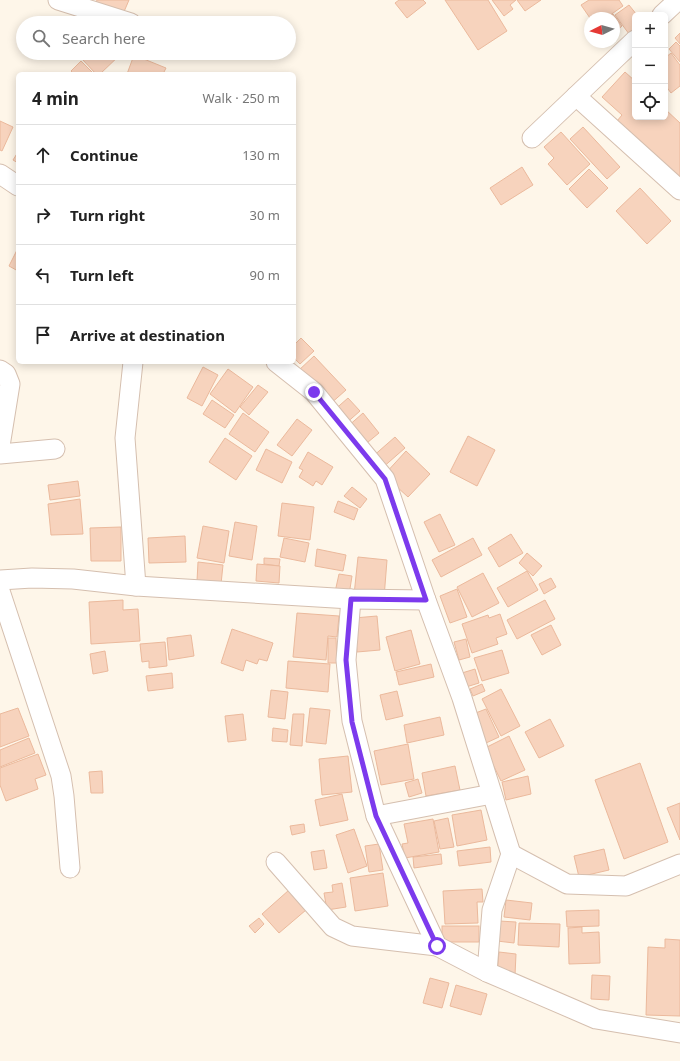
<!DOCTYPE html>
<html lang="en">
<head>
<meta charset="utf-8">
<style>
	body { margin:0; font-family:"Noto Sans",sans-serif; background:#f6f6f6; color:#222 }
	.controls { position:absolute; right:12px; top:12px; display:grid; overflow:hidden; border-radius:6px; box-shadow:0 2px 10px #0003 }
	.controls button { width:36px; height:36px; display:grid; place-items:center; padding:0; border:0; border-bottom:1px solid #e0e0e0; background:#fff; color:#222; font:20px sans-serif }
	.compass { position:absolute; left:584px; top:12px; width:36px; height:36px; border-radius:50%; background:#fff; box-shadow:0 2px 10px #0003; rotate:264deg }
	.stop { position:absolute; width:12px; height:12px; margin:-9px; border:3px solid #7c3aed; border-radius:50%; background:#fff }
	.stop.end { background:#7c3aed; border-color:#fff; box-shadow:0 1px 4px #0008 }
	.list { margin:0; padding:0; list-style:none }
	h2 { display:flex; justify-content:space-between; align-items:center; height:52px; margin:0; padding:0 16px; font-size:17px }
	h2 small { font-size:13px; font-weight:400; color:#767676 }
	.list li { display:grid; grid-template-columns:26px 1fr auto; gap:12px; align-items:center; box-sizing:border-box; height:60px; padding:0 16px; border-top:1px solid #e0e0e0 }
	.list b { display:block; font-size:15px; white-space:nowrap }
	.list em { font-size:13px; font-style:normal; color:#767676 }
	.icon { flex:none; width:22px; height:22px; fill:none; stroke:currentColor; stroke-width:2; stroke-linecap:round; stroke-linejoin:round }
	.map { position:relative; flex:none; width:680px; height:1061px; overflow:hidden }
	.search { position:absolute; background:#fff; box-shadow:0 2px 10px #0003; left:16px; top:16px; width:280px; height:44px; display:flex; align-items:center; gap:10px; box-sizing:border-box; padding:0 14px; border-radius:22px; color:#767676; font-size:15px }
	.panel { position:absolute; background:#fff; box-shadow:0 2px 10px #0003; left:16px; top:72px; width:280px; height:292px; border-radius:6px }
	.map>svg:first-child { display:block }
</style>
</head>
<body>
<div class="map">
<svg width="680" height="1061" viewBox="0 0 680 1061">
	<rect width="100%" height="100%" fill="#fef6e9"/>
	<g fill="#f7d3bd" stroke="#ebb99c">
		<polygon points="97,0 129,0 123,14 96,2"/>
		<polygon points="399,0 423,0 426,3 407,18 395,3"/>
		<polygon points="445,0 488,0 507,31 478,50"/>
		<polygon points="492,0 516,0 510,5 513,9 504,16"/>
		<polygon points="517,0 541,0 525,11"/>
		<polygon points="589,0 619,0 623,6 606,18 590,18 581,5"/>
		<polygon points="629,5 637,15 635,15 635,36 632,38 615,15"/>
		<polygon points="613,14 622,26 614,33 614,18 608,18"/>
		<polygon points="680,33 680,44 675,38"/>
		<polygon points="676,42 680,46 680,62 669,49"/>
		<polygon points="88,53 122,53 100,74 96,74 82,59"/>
		<polygon points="671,53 680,65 680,86 671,93 665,85 665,58"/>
		<polygon points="134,55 166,68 163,74 127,74"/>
		<polygon points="81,61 94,74 74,74 71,71"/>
		<polygon points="625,72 635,81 635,117 665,117 665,109 680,123 680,179 617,121 622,115 602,97"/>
		<polygon points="0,121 13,127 2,151 0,150"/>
		<polygon points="583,127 620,167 607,179 570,139"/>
		<polygon points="561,132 590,164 567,185 548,164 554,158 544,147"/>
		<polygon points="18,152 18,163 13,160"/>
		<polygon points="522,167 533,185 501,205 490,188"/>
		<polygon points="589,169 608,188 587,208 569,189"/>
		<polygon points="640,188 671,221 647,244 616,211"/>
		<polygon points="18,248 18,271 9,266"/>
		<polygon points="301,338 314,351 300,364 294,358 294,345"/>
		<polygon points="314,356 346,390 329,405 298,371"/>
		<polygon points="203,367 218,375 202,406 187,398"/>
		<polygon points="228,369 253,387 235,413 210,394"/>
		<polygon points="258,385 268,392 249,415 240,407"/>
		<polygon points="348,398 360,411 344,425 332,412"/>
		<polygon points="212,400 234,415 225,428 203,414"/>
		<polygon points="243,413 269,432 255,452 229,434"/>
		<polygon points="363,413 379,433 362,447 346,428"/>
		<polygon points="297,419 312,430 292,456 277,445"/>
		<polygon points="468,436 495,450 477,486 450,472"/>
		<polygon points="395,437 405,448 381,469 371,458"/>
		<polygon points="225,438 252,456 236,480 209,462"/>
		<polygon points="266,449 292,462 282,483 256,470"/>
		<polygon points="406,451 430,474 408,497 384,475"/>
		<polygon points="308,452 333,467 322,485 316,481 313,486 299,477 303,470 299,468"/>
		<polygon points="78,481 80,496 50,500 48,485"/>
		<polygon points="352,487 367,499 360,508 344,496"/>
		<polygon points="80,499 83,534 51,535 48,504"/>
		<polygon points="338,501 358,509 354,520 334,512"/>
		<polygon points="282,503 314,507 310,540 278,536"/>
		<polygon points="440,514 455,545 439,552 424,522"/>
		<polygon points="235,522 257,526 252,560 229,556"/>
		<polygon points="203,526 229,531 224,563 197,558"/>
		<polygon points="121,527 121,561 91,561 90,528"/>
		<polygon points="511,534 523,553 499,567 488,548"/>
		<polygon points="185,536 186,562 149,563 148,538"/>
		<polygon points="284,538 309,543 305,562 280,557"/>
		<polygon points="473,538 482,555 441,577 432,560"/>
		<polygon points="317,549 346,555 343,571 315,566"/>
		<polygon points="527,553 542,566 533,576 519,563"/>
		<polygon points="358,557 387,560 384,598 354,595"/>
		<polygon points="264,558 280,559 279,566 264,564"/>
		<polygon points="198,562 223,565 221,584 197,581"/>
		<polygon points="257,564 280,566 279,583 256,581"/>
		<polygon points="527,571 538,590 508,607 497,588"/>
		<polygon points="483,573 499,603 472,617 457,587"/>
		<polygon points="339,574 352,576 349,595 335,592"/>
		<polygon points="551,578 556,587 544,594 539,584"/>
		<polygon points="457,589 467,617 450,623 440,596"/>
		<polygon points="123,600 123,610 138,609 140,641 91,644 89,602"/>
		<polygon points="545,600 555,619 517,639 507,620"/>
		<polygon points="297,613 339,616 337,637 328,636 326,660 293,657"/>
		<polygon points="500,614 507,634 496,638 498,644 472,653 462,624 488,615 489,618"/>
		<polygon points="377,616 380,650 357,652 354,618"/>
		<polygon points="551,625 561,645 542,655 531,635"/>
		<polygon points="232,629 273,643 267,661 259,659 257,664 246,660 243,671 221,663"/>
		<polygon points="411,630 420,664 395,671 386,637"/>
		<polygon points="191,635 194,656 169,660 167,638"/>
		<polygon points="328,638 336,638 337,663 328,663"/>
		<polygon points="466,639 470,657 459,660 454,642"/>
		<polygon points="165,642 167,666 149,668 149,661 142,662 140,644"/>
		<polygon points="502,650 509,673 482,681 474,658"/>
		<polygon points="105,651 108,671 93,674 90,654"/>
		<polygon points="288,661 330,664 328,692 286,688"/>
		<polygon points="431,664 434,677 399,685 396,672"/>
		<polygon points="475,669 479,683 466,687 462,673"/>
		<polygon points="172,673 173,688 148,691 146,676"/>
		<polygon points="482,684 485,691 473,696 470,689"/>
		<polygon points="501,689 520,726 501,736 482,699"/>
		<polygon points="271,690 288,692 285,719 268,717"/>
		<polygon points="397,691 403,716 386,720 380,695"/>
		<polygon points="18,708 29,736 0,747 0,714"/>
		<polygon points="310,708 330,710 326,744 306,742"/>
		<polygon points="486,709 499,737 486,743 473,714"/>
		<polygon points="243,714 246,740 228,742 225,716"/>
		<polygon points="293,714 304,714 302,746 290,745"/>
		<polygon points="440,717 444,735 407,743 404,725"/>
		<polygon points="550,719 564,746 539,758 525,732"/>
		<polygon points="273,728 288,730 287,742 272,741"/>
		<polygon points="509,736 525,770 501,781 485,748"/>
		<polygon points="29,738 35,753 0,767 0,750"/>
		<polygon points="408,744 414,779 381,785 374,751"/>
		<polygon points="38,754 46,775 35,779 38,789 6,801 0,785 0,768"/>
		<polygon points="348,756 352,792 322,795 319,759"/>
		<polygon points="640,763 668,842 624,859 595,780"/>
		<polygon points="455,766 460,790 426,796 422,773"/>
		<polygon points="102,771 103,793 91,793 89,772"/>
		<polygon points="528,776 531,794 506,800 502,782"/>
		<polygon points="418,779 422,793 409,797 405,783"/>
		<polygon points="342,794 348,820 320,826 315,800"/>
		<polygon points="680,803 680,840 667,808"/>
		<polygon points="481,810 487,840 457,846 452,815"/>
		<polygon points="448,818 454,847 440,849 434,821"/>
		<polygon points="433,819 439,852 405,858 402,844 408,843 404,824"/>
		<polygon points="304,824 305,832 292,835 290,826"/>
		<polygon points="354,829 367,866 348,873 336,835"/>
		<polygon points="379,844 383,870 369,872 365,846"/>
		<polygon points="490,847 491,862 459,866 457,851"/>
		<polygon points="604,849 609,870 579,877 574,856"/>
		<polygon points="324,850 327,868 314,870 311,852"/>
		<polygon points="441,854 442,864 414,868 413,857"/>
		<polygon points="383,873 388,906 355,911 350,878"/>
		<polygon points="342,883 346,907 327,910 324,893 333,892 332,885"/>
		<polygon points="482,889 483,902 477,902 478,923 445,924 443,891"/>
		<polygon points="289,890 306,910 279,933 262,914"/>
		<polygon points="506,900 532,903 530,920 504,917"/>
		<polygon points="599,910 599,926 567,927 566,911"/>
		<polygon points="259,918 264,924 255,933 249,926"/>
		<polygon points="499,921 516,922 514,943 497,941"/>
		<polygon points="519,923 560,924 559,947 518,945"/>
		<rect x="442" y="926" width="37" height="16"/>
		<polygon points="582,927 582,933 599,932 600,963 569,964 568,928"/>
		<polygon points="665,939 680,940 680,1016 646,1015 648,947 665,948"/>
		<polygon points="499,952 516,954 515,975 497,974"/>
		<polygon points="592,975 610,976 609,1000 591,999"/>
		<polygon points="430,978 449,983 442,1008 423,1003"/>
		<polygon points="456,985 487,994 481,1015 450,1006"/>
	</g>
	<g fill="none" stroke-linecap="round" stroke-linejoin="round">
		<defs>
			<g id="minor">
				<polyline points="58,0 131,23"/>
				<polyline points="662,15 678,0"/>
				<polyline points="576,96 680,190"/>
				<polyline points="532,138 635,40"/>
				<polyline points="0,174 18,186"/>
				<polyline points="133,362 125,438 136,586"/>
				<polyline points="276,362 314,392 385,479 426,600 462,698 511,854 492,910 487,972"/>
				<polyline points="0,370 6,374 10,384 0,446"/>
				<polyline points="0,454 55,449"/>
				<polyline points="0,580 32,578 73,579 136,586 351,599 426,600"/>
				<polyline points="0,591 61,776 64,796 70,868"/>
				<polyline points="351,599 346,660 352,721 376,816 437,946 487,972 596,1019 680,1033"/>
				<polyline points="376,816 492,794"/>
				<polyline points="511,854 567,884 626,886 680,864"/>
				<polyline points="276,862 333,927 352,936 437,946"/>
			</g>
		</defs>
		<use href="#minor" stroke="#d5bfaf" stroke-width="21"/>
		<use href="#minor" stroke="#fff" stroke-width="19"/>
	</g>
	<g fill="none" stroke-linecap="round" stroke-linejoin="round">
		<polyline stroke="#7c3aed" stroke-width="5" points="314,392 385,479 426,600 351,599 346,660 352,722 376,816 437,946"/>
	</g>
</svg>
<div class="controls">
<button>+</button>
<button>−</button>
<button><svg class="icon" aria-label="locate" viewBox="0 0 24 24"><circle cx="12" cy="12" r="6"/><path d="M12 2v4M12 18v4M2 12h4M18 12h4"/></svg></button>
</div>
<svg class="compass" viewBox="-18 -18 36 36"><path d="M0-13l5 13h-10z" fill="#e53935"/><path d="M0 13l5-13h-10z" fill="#767676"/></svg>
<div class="stop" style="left:437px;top:946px"></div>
<div class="stop end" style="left:314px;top:392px"></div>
<div class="search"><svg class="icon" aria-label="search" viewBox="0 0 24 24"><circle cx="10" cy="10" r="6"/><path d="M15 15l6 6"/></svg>Search here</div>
<section class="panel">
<h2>4 min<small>Walk · 250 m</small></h2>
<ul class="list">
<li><svg class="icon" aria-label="ahead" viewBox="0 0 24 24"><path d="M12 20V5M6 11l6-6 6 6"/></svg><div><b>Continue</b></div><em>130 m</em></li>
<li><svg class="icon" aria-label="right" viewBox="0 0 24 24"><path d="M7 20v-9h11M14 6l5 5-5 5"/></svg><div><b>Turn right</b></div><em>30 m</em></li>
<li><svg class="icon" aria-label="left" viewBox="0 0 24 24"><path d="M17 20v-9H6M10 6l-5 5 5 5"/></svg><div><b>Turn left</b></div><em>90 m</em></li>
<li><svg class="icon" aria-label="arrive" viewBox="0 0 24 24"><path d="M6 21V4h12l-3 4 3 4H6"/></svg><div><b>Arrive at destination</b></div></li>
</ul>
</section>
</div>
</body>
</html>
